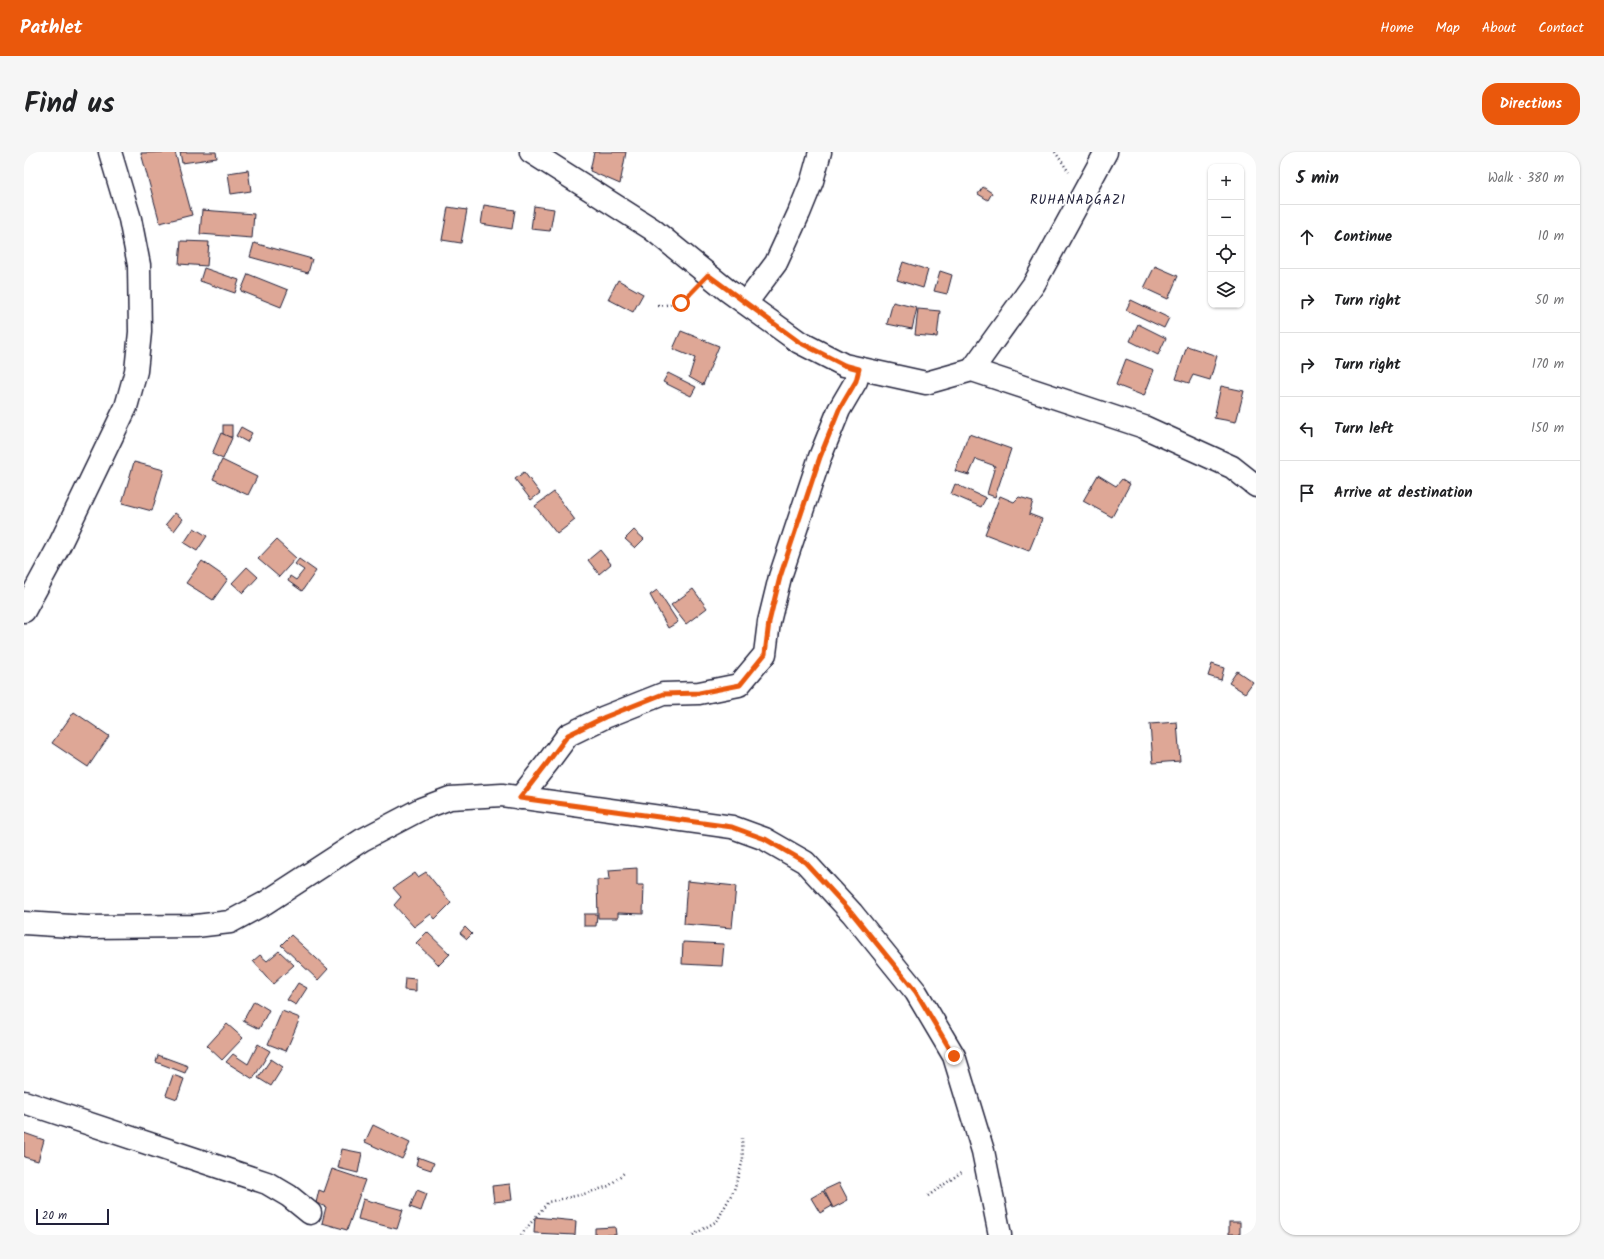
<!DOCTYPE html>
<html lang="en">
<head>
<meta charset="utf-8">
<style>
	body { margin:0; font-family:Kalam,sans-serif; background:#f6f6f6; color:#202124 }
	.controls { position:absolute; right:12px; top:12px; display:grid; overflow:hidden; border-radius:8px; box-shadow:0 1px 3px #0004 }
	.controls button { width:36px; height:36px; display:grid; place-items:center; padding:0; border:0; border-bottom:1px solid #e0e0e0; background:#fff; color:#202124; font:20px sans-serif }
	.scale { position:absolute; left:12px; bottom:10px; width:73px; box-sizing:border-box; padding-left:4px; border:2px solid #22223b; border-top:0; font-size:11px; line-height:14px; white-space:nowrap; color:#22223b; -webkit-text-stroke:3px #fff; paint-order:stroke }
	.stop { position:absolute; width:12px; height:12px; margin:-9px; border:3px solid #ea580c; border-radius:50%; background:#fff }
	.stop.end { background:#ea580c; border-color:#fff; box-shadow:0 1px 4px #0008 }
	.list { margin:0; padding:0; list-style:none }
	h2 { display:flex; justify-content:space-between; align-items:center; height:52px; margin:0; padding:0 16px; font-size:17px }
	h2 small { font-size:13px; font-weight:400; color:#757577 }
	.list li { display:grid; grid-template-columns:26px 1fr auto; gap:12px; align-items:center; box-sizing:border-box; height:64px; padding:0 16px; border-top:1px solid #e0e0e0 }
	.list b { display:block; font-size:15px; white-space:nowrap }
	.list em { font-size:13px; font-style:normal; color:#757577 }
	.icon { flex:none; width:22px; height:22px; fill:none; stroke:currentColor; stroke-width:2; stroke-linecap:round; stroke-linejoin:round }
	.map { position:relative; flex:none; width:1232px; height:1083px; overflow:hidden; border-radius:16px }
	header { display:flex; align-items:center; gap:24px; box-sizing:border-box; height:56px; padding:0 20px; background:#ea580c; color:#fff }
	header strong { font-size:19px }
	nav { display:flex; gap:22px; margin-inline-start:auto; font-size:14px }
	.intro { display:flex; align-items:center; justify-content:space-between; box-sizing:border-box; height:96px; padding:0 24px }
	h1 { margin:0; font-size:28px }
	.button { padding:10px 18px; border-radius:16px; background:#ea580c; color:#fff; font-size:14px; font-weight:700 }
	main { display:flex; gap:24px; padding:0 24px }
	aside { flex:1; background:#fff; border-radius:16px; box-shadow:0 1px 3px #0004 }
	.map>svg:first-child { display:block }
</style>
</head>
<body>
<header>
<strong>Pathlet</strong>
<nav><a>Home</a><a>Map</a><a>About</a><a>Contact</a></nav>
</header>
<div class="intro"><h1>Find us</h1><a class="button">Directions</a></div>
<main>
<div class="map">
<svg width="1232" height="1083" viewBox="0 0 1232 1083">
	<rect width="100%" height="100%" fill="#fff"/>
	<filter id="ink" filterUnits="userSpaceOnUse"><feTurbulence type="fractalNoise" baseFrequency=".025" numOctaves="2"/><feDisplacementMap in="SourceGraphic" scale="8" xChannelSelector="R" yChannelSelector="G"/><feConvolveMatrix kernelMatrix="1 2 1 2 8 2 1 2 1" color-interpolation-filters="sRGB"/></filter>
	<g filter="url(#ink)">
		<g fill="#dea796" stroke="#22223b">
			<polygon points="151,0 168,63 136,71 117,1"/>
			<polygon points="156,0 192,0 193,6 158,11"/>
			<polygon points="570,0 602,0 596,32 566,19"/>
			<polygon points="224,18 227,39 207,42 204,21"/>
			<polygon points="959,35 968,41 964,48 954,42"/>
			<polygon points="460,53 491,58 488,77 457,72"/>
			<polygon points="510,54 530,57 526,79 507,77"/>
			<polygon points="424,55 443,58 437,91 418,88"/>
			<polygon points="178,58 230,62 228,86 176,82"/>
			<polygon points="157,89 185,90 183,114 155,112"/>
			<polygon points="230,91 288,107 284,121 226,105"/>
			<polygon points="879,110 904,118 899,136 873,128"/>
			<polygon points="1131,114 1154,124 1144,147 1120,136"/>
			<polygon points="180,116 215,128 211,141 176,129"/>
			<polygon points="916,119 928,123 923,142 910,139"/>
			<polygon points="224,122 264,138 257,155 217,139"/>
			<polygon points="594,128 619,142 609,160 584,147"/>
			<polygon points="1107,148 1145,166 1140,176 1102,158"/>
			<polygon points="869,150 893,156 888,177 863,172"/>
			<polygon points="894,157 916,159 913,185 891,183"/>
			<polygon points="1114,172 1142,186 1134,203 1106,189"/>
			<polygon points="657,179 695,194 679,233 665,225 671,206 649,197"/>
			<polygon points="1163,194 1193,204 1186,228 1169,223 1165,231 1152,227"/>
			<polygon points="1102,207 1130,218 1120,244 1092,233"/>
			<polygon points="644,221 672,235 667,244 639,230"/>
			<polygon points="1197,234 1220,239 1212,270 1190,266"/>
			<rect x="199" y="273" width="9" height="12"/>
			<polygon points="217,275 228,281 223,290 212,284"/>
			<polygon points="197,281 208,286 199,307 188,302"/>
			<polygon points="945,282 987,297 971,345 963,342 971,314 952,307 945,323 931,319"/>
			<polygon points="198,308 233,325 224,343 189,327"/>
			<polygon points="110,310 140,318 128,359 98,351"/>
			<polygon points="500,320 516,341 507,348 491,327"/>
			<polygon points="1074,323 1092,334 1098,327 1106,332 1088,365 1059,349"/>
			<polygon points="931,332 962,346 957,355 927,342"/>
			<polygon points="530,340 551,368 533,382 511,354"/>
			<polygon points="976,344 990,350 995,345 1009,349 1005,362 1018,367 1005,399 961,382"/>
			<polygon points="151,361 159,367 150,379 142,372"/>
			<polygon points="170,376 183,384 173,399 160,391"/>
			<polygon points="610,378 620,387 611,396 601,387"/>
			<polygon points="252,388 272,406 255,425 234,407"/>
			<polygon points="576,398 587,412 575,422 564,408"/>
			<polygon points="275,407 292,419 278,439 264,429 266,424 272,428 280,418 271,412"/>
			<polygon points="178,409 204,427 189,448 162,431"/>
			<polygon points="223,415 234,425 219,441 208,431"/>
			<polygon points="669,437 683,456 662,472 647,453"/>
			<polygon points="633,438 654,470 644,476 626,443"/>
			<polygon points="1188,512 1200,516 1197,528 1184,524"/>
			<polygon points="1213,519 1229,530 1221,541 1205,531"/>
			<polygon points="50,560 85,584 64,615 28,591"/>
			<polygon points="1153,570 1156,609 1129,611 1126,572"/>
			<polygon points="613,716 613,733 620,733 619,762 594,761 594,766 574,766 573,728 586,727 585,718"/>
			<polygon points="402,720 427,751 411,767 407,762 390,775 370,753 377,745 369,736 391,721 394,725"/>
			<polygon points="663,729 712,734 708,776 660,772"/>
			<polygon points="560,762 573,762 572,774 560,774"/>
			<polygon points="441,775 448,782 443,787 436,781"/>
			<polygon points="403,780 426,802 415,813 392,791"/>
			<polygon points="267,783 304,817 294,828 257,793"/>
			<polygon points="659,790 700,792 698,814 658,812"/>
			<polygon points="255,799 270,813 249,832 229,809 236,803 243,809"/>
			<polygon points="381,826 392,827 392,839 380,838"/>
			<polygon points="274,831 283,836 272,853 263,848"/>
			<polygon points="230,849 245,858 235,877 219,869"/>
			<polygon points="258,859 276,866 262,899 244,892"/>
			<polygon points="203,872 219,886 198,908 183,894"/>
			<polygon points="234,892 246,899 229,927 202,910 209,902 224,912"/>
			<polygon points="134,903 164,914 161,921 132,910"/>
			<polygon points="247,907 259,915 247,934 234,926"/>
			<polygon points="149,923 160,927 153,947 142,943"/>
			<polygon points="349,973 386,991 378,1007 341,990"/>
			<polygon points="0,981 20,988 14,1009 0,1005"/>
			<polygon points="318,997 338,1001 334,1021 314,1016"/>
			<polygon points="394,1005 410,1011 407,1018 392,1013"/>
			<polygon points="308,1017 341,1028 323,1078 298,1071 302,1055 292,1051 295,1038 300,1040"/>
			<polygon points="815,1031 824,1048 809,1056 800,1038"/>
			<polygon points="486,1032 488,1048 470,1050 468,1034"/>
			<polygon points="393,1038 403,1042 397,1059 386,1055"/>
			<polygon points="799,1039 808,1054 796,1061 787,1046"/>
			<polygon points="339,1047 379,1058 373,1077 334,1067"/>
			<polygon points="511,1065 552,1069 551,1083 510,1081"/>
			<rect x="1205" y="1070" width="11" height="12"/>
			<polygon points="591,1075 592,1083 571,1083 571,1076"/>
		</g>
		<g fill="none" stroke-linecap="round" stroke-linejoin="round">
			<defs>
				<g id="street">
					<polyline points="507,0 628,77 703,138 775,190 820,213 902,231 948,218 1120,275 1208,315 1232,334"/>
					<polyline points="722,151 752,111 775,61 788,29 796,0"/>
					<polyline points="948,218 1010,132 1082,0"/>
					<polyline points="496,646 524,610 544,583 581,565 639,542 675,541 715,533 741,502 745,470 756,425 796,305 815,258 832,229 835,217"/>
					<polyline points="0,771 63,775 172,774 206,770 241,751 338,688 397,657 426,646 478,643 708,675 741,687 781,710 828,761 892,840 930,904 959,999 976,1083"/>
					<polyline points="0,950 243,1031 265,1044 286,1061"/>
				</g>
				<polyline id="secondary" points="0,459 34,396 102,255 112,219 116,180 115,113 106,67 86,0"/>
			</defs>
			<use href="#street" stroke="#22223b" stroke-width="25"/>
			<use href="#secondary" stroke="#22223b" stroke-width="25"/>
			<g stroke="#22223b" stroke-width="2.5" stroke-dasharray="1 3" stroke-linecap="butt">
				<polyline points="1031,0 1045,20"/>
				<polyline points="634,154 657,151 668,139"/>
				<polyline points="904,1044 939,1019"/>
				<polyline points="497,1083 524,1050 560,1042 585,1034 600,1021"/>
				<polyline points="669,1083 693,1069 710,1038 719,1008 718,986"/>
			</g>
			<use href="#street" stroke="#fff" stroke-width="22"/>
			<use href="#secondary" stroke="#fff" stroke-width="22"/>
		</g>
	</g>
	<g fill="none" stroke-linecap="round" stroke-linejoin="round" filter="url(#ink)">
		<polyline stroke="#ea580c" stroke-width="5" points="657,151 684,123 775,190 820,213 835,217 832,229 815,258 796,305 756,425 745,470 741,502 716,533 675,541 639,542 581,565 544,583 524,610 496,646 708,675 741,687 781,710 828,761 892,840 930,904"/>
	</g>
	<g text-anchor="middle" stroke-width="3.5" stroke-linejoin="round" paint-order="stroke">
		<g font-size="13" letter-spacing="1" fill="#22223b" stroke="#fff">
			<text x="1054" y="52">RUHANADGAZI</text>
		</g>
	</g>
</svg>
<div class="controls">
<button>+</button>
<button>−</button>
<button><svg class="icon" aria-label="locate" viewBox="0 0 24 24"><circle cx="12" cy="12" r="6"/><path d="M12 2v4M12 18v4M2 12h4M18 12h4"/></svg></button>
<button><svg class="icon" aria-label="layers" viewBox="0 0 24 24"><path d="M12 4l9 5-9 5-9-5zM3 14l9 5 9-5"/></svg></button>
</div>
<div class="scale">20 m</div>
<div class="stop" style="left:657px;top:151px"></div>
<div class="stop end" style="left:930px;top:904px"></div>
</div>
<aside>
<h2>5 min<small>Walk · 380 m</small></h2>
<ul class="list">
<li><svg class="icon" aria-label="ahead" viewBox="0 0 24 24"><path d="M12 20V5M6 11l6-6 6 6"/></svg><div><b>Continue</b></div><em>10 m</em></li>
<li><svg class="icon" aria-label="right" viewBox="0 0 24 24"><path d="M7 20v-9h11M14 6l5 5-5 5"/></svg><div><b>Turn right</b></div><em>50 m</em></li>
<li><svg class="icon" aria-label="right" viewBox="0 0 24 24"><path d="M7 20v-9h11M14 6l5 5-5 5"/></svg><div><b>Turn right</b></div><em>170 m</em></li>
<li><svg class="icon" aria-label="left" viewBox="0 0 24 24"><path d="M17 20v-9H6M10 6l-5 5 5 5"/></svg><div><b>Turn left</b></div><em>150 m</em></li>
<li><svg class="icon" aria-label="arrive" viewBox="0 0 24 24"><path d="M6 21V4h12l-3 4 3 4H6"/></svg><div><b>Arrive at destination</b></div></li>
</ul>
</aside>
</main>
</body>
</html>
